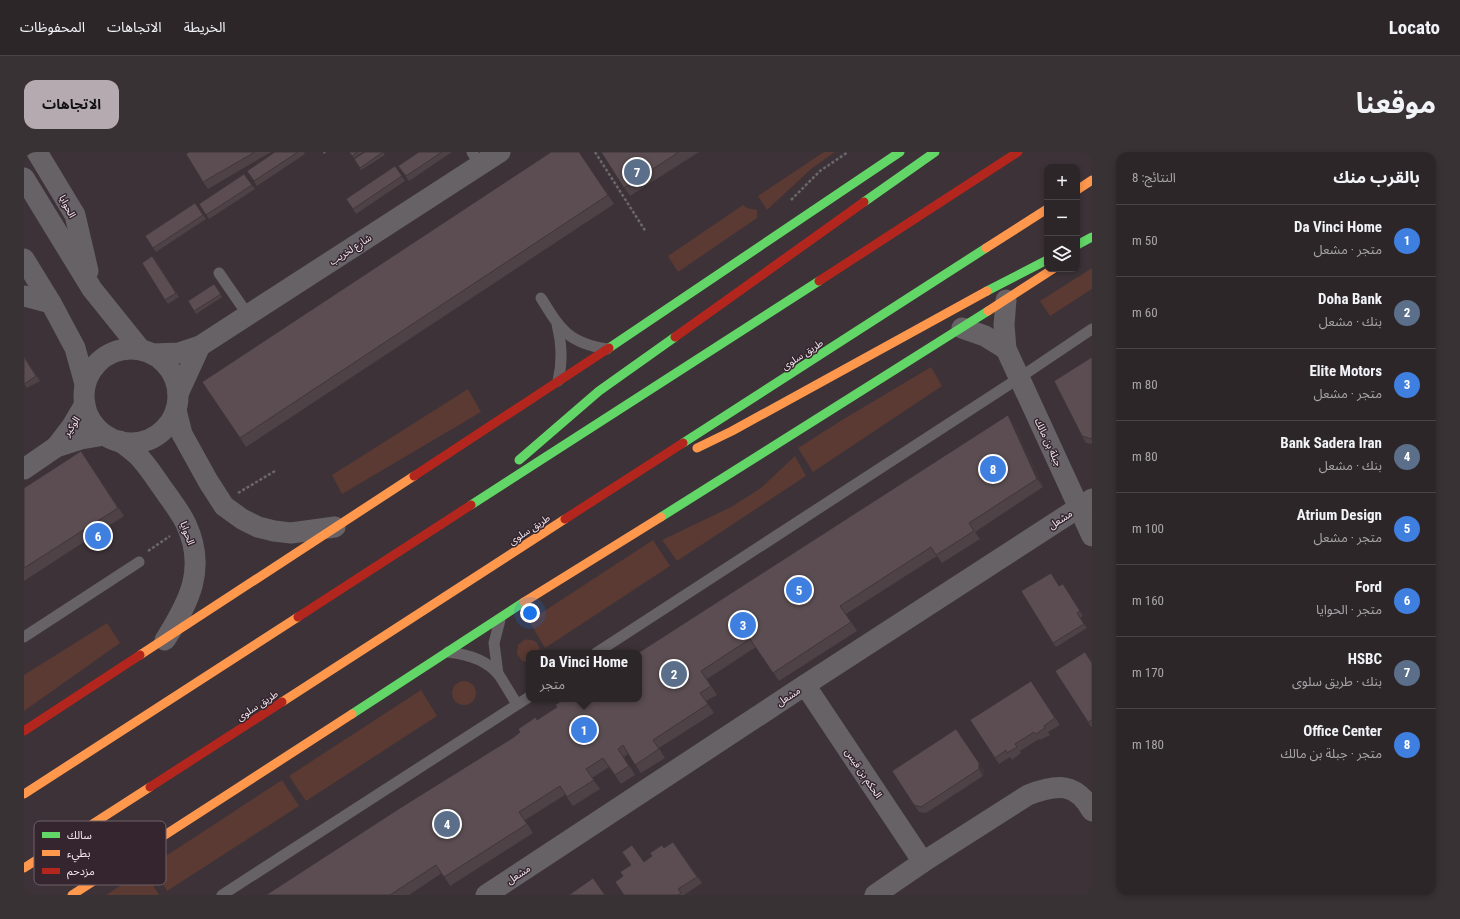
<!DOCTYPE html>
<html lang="ar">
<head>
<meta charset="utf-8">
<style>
	body { margin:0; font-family:"Roboto Condensed","Noto Sans Arabic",sans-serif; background:#393235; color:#f1f3f6; direction:rtl }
	.controls { position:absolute; right:12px; top:12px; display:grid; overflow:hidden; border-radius:8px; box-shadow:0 2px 6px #0003 }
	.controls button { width:36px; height:36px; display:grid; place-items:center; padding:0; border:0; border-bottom:1px solid #484346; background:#2d2629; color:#f1f3f6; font:20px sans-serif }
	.you { position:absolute; left:506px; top:461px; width:14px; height:14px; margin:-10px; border:3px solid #fff; border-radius:50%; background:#1a73e8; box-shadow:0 0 0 6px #1a73e833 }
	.badge { display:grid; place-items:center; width:26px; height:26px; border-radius:50%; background:#b4aaaf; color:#fff; font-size:13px; font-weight:700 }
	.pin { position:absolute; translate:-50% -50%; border:2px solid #fff; box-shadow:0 1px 4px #0006 }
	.popup { position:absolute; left:502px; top:498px; width:116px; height:52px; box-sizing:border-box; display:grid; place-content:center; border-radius:8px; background:#2d2629; filter:drop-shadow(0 1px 3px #0005); font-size:13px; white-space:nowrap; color:#a7a5a8 }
	.popup b { font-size:15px; color:#f1f3f6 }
	.popup::after { content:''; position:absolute; left:50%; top:100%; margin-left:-8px; border:8px solid transparent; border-top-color:#2d2629 }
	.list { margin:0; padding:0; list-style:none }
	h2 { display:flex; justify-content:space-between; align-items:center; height:52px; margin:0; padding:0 16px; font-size:17px }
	h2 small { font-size:13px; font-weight:400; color:#a7a5a8 }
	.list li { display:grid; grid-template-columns:26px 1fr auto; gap:12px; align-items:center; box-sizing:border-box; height:72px; padding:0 16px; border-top:1px solid #484346 }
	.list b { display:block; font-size:15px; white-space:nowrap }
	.list p { margin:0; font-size:13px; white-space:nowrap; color:#a7a5a8 }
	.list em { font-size:13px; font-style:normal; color:#a7a5a8 }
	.icon { flex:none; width:22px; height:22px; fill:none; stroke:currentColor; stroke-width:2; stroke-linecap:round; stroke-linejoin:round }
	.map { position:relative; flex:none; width:1068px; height:743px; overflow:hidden; direction:ltr; border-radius:12px }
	header { display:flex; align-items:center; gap:24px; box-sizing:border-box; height:56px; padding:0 20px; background:#2d2629; border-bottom:1px solid #484346 }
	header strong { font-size:19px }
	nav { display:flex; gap:22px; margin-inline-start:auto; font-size:14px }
	.intro { display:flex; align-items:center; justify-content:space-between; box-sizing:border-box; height:96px; padding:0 24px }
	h1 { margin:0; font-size:28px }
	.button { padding:10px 18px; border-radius:12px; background:#b4aaaf; color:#111; font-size:14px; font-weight:700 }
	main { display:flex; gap:24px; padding:0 24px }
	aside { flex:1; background:#2d2629; border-radius:12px; box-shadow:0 2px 6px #0003 }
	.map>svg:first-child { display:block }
</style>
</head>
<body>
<header>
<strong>Locato</strong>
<nav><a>الخريطة</a><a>الاتجاهات</a><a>المحفوظات</a></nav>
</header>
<div class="intro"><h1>موقعنا</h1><a class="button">الاتجاهات</a></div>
<main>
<aside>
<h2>بالقرب منك<small>النتائج: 8</small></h2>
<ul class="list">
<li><span class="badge" style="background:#3f7fe0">1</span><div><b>Da Vinci Home</b><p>متجر · مشعل</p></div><em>50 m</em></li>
<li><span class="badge" style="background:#5c6f8a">2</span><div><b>Doha Bank</b><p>بنك · مشعل</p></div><em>60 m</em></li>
<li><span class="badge" style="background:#3f7fe0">3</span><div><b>Elite Motors</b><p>متجر · مشعل</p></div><em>80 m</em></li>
<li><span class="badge" style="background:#5c6f8a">4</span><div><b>Bank Sadera Iran</b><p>بنك · مشعل</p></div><em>80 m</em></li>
<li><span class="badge" style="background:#3f7fe0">5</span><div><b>Atrium Design</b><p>متجر · مشعل</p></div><em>100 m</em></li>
<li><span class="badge" style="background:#3f7fe0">6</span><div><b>Ford</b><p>متجر · الحوايا</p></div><em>160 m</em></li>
<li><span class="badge" style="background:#5c6f8a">7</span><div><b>HSBC</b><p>بنك · طريق سلوى</p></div><em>170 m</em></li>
<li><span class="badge" style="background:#3f7fe0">8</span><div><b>Office Center</b><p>متجر · جبلة بن مالك</p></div><em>180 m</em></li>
</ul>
</aside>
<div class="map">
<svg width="1068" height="743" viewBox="0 0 1068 743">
	<rect width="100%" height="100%" fill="#3c3237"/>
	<g fill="#5a3a33">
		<polygon points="800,0 811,0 787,17 743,58 734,44"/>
		<polygon points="719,53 723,56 733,58 733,66 654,120 644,104"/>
		<polygon points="1068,116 1068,137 1026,164 1016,149"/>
		<polygon points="907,215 918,234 789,320 774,296 818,268"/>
		<polygon points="444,237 457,260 318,342 308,323"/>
		<polygon points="771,304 782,324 653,409 638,388 707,355 737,336"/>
		<polygon points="629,388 646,414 521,496 505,469"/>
		<polygon points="83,471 96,491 0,559 0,523"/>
		<path d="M500,488C510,486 516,491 516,501H505V510L498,509L493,502L494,493Z"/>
		<circle cx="440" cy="541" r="12"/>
		<polygon points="397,538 413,564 282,649 265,624"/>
		<polygon points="258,628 275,654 143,739 128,713"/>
		<polygon points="120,718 135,743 82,743"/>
	</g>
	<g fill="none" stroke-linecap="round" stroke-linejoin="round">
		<g stroke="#6a6769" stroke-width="2.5" stroke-dasharray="3 2" stroke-linecap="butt">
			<polyline points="300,0 301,1"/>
			<polyline points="571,0 622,80"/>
			<polyline points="767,48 796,19 824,0"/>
			<polyline points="214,341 251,319"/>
			<polyline points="124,399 146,384"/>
		</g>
		<g stroke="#666266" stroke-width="11">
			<polyline points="448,0 456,13"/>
			<polyline points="195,121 224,163"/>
			<path d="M517,146C536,177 544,191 583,197"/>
			<path d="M533,172C538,192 539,209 534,229"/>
			<polyline points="0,485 115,410"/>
			<path d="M424,500C442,502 463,508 475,523C481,532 487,543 493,552"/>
			<polyline points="572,501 995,226 1068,177"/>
			<polyline points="474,522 470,491 476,468"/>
			<polyline points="198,743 505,545"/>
		</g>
		<g stroke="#666266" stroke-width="21">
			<polyline points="13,0 51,63 64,119"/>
			<polyline points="0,26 68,137 117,198"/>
			<polyline points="0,107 27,151 51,196 61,232"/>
			<polyline points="0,144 27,151"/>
			<polyline points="982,148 980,173 982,197 1068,384"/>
			<polyline points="938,176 961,184 982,197"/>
			<circle cx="107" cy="244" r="47"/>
			<polyline points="129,202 155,201 176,194 476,0"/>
			<polyline points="154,242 176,194"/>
			<polyline points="152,258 158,282 184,329 200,354 218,367 234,375 250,379 267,381 311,375"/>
			<path d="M96,289C103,295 111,300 117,307C126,317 134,330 142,341C149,351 157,361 162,372C183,417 165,450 141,488"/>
			<polyline points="32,295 48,274 61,252"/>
			<polyline points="0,317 32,295 57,287 81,283"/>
			<polyline points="781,533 899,710"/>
			<polyline points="462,743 781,533 1068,347"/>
			<path d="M851,743L899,710L1004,643C1033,632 1052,630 1068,659"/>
		</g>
		<g stroke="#63d668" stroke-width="9">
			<polyline points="840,50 911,0"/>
			<polyline points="1053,93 1068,85"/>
			<polyline points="963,139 1023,108"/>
			<polyline points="585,196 876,0"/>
			<polyline points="659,291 962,96"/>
			<polyline points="495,308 575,239 651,185"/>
			<polyline points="447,353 795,129"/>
			<polyline points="637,365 964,159"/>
			<polyline points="328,562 500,450"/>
		</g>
		<g stroke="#ff974d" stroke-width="9">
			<polyline points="1053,38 1068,28"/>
			<polyline points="962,96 1023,57"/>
			<polyline points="964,159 1029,117"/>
			<polyline points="673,296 708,279 963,139"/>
			<polyline points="500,450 637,365"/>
			<polyline points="116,503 390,324"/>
			<polyline points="258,550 541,367"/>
			<polyline points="0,642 274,465"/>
			<polyline points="0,716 126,635"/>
			<polyline points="48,743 328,562"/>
		</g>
		<g stroke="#b3261e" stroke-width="9">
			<polyline points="795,129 994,0"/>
			<polyline points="651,185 840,50"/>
			<polyline points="390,324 585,196"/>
			<polyline points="541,367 659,291"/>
			<polyline points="274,465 447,353"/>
			<polyline points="0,579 116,503"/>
			<polyline points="126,635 258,550"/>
		</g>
	</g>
	<g fill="#4e4246">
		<polygon points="165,0 247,0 184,37 179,30"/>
		<polygon points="251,0 280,0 281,2 233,34 223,19"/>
		<polygon points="325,0 339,0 330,6"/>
		<polygon points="359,0 361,3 337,18 330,7"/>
		<polygon points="395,0 428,0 385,29 374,14"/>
		<polygon points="555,0 590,52 222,295 216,286"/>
		<polygon points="577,0 675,0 606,44"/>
		<polygon points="371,14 381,29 332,62 322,47"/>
		<polygon points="220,22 231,37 185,67 175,52"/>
		<polygon points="171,51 182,67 132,100 121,84"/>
		<polygon points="132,109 155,145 144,152 141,148"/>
		<polygon points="190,132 198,145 172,162 164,149"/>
		<polygon points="0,204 16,229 3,236 0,232"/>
		<polygon points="1068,205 1068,292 1062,291 1058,284"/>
		<polygon points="990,272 1019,335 951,380 956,387 918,411 913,404 822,462 833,479 755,529 732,495 683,527 693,543 682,549 690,561 635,596 641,606 617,621 604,602 600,605 611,623 597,632 585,615 568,626 576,637 549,654 541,643 501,668 509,681 426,734 418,721 385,743 242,743 490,585 513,568 615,547"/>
		<polygon points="63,308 100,364 0,429 0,336"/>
		<polygon points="1027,421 1035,434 1039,432 1059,464 1056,466 1063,476 1032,495 1029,491"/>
		<polygon points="1068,510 1068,574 1067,575 1064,570"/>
		<polygon points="1007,529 1036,573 1024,580 1026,583 1016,588 1015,587 996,599 997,601 988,608 986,605 975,612 971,606"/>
		<polygon points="932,577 960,618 959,624 902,661 895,660 868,619"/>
		<polygon points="649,690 678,731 660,743 600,743 620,710"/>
	</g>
	<g fill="#403639">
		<polygon points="984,263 990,272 1019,335 1013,327"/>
		<polygon points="937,583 960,618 959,624 955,617"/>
	</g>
	<g fill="#5b4d51" stroke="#403639">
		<polygon points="165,0 231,0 179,30 162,2"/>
		<polygon points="251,0 274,0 230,29 223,19"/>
		<polygon points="325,0 334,0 328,4"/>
		<polygon points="341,0 359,0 336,16 330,7"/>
		<polygon points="395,0 418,0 382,24 374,14"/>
		<polygon points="527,0 555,0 584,43 216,286 178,230"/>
		<polygon points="577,0 655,0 600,36"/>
		<polygon points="371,14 378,24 329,57 322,47"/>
		<polygon points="220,22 228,33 182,63 175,52"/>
		<polygon points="171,51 179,63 129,96 121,84"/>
		<polygon points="128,104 152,141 141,148 118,111"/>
		<polygon points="190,132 197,142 170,159 164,149"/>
		<polygon points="0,205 12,224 0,232"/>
		<polygon points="1068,205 1068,287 1058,284 1030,229"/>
		<polygon points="984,263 1013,327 945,371 950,379 912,403 907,395 816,454 827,470 749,521 726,487 677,519 687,534 676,541 684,552 629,588 635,597 611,613 599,593 594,597 605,614 591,623 579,606 562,617 570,628 543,645 536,634 495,660 503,672 420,725 412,713 366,743 242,743 376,656 490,585 496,580 494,577 512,565 513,568 533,555 531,553 540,547 615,547 615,501 614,501"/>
		<polygon points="57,299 94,356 0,416 0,336"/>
		<polygon points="1027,421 1035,434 1039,432 1056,459 1053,461 1060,472 1029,491 997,439"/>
		<polygon points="1061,500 1068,511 1068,568 1064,570 1031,519"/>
		<polygon points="1007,529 1031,566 1020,574 1021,576 1012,582 1010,580 991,592 993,595 983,601 982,598 971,606 946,568"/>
		<polygon points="932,577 955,611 955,617 897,655 890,653 868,619"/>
		<polygon points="649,690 673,725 654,737 657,741 654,743 600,743 591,730 599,724 596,720 607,713 598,700 608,693 620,710 628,704 626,701 638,693 640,696"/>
		<polygon points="569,726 581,743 545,743"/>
	</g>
	<g text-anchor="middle" stroke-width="3" stroke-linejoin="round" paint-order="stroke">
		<g font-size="10" fill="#f4eaef" stroke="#35252e">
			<text transform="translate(44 54) rotate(62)" y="4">الحوايا</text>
			<text transform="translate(326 97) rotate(-33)" y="4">شارع لخريب</text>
			<text transform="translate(778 202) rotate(-33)" y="4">طريق سلوى</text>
			<text transform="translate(47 274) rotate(-57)" y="4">الوكير</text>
			<text transform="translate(1025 290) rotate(65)" y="4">جبلة بن مالك</text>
			<text transform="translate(1036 367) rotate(-33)" y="4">مشعل</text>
			<text transform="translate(505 377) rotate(-33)" y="4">طريق سلوى</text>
			<text transform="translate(164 381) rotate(69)" y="4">الحوايا</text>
			<text transform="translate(764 544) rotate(-33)" y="4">مشعل</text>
			<text transform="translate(233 553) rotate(-33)" y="4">طريق سلوى</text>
			<text transform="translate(840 621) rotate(56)" y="4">الحكم بن قيس</text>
			<text transform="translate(494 722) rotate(-33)" y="4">مشعل</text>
		</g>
	</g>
	<rect x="10" y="669" width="132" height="64" rx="6" fill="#35252e" stroke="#6e6068" stroke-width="1"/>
	<rect x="18" y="680" width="18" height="6" fill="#63d668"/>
	<rect x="18" y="698" width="18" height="6" fill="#ff974d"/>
	<rect x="18" y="716" width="18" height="6" fill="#b3261e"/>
	<g font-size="11" fill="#f4eaef">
		<text x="43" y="687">سالك</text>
		<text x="43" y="705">بطيء</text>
		<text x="43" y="723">مزدحم</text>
	</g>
</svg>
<div class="controls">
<button>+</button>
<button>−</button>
<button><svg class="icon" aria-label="layers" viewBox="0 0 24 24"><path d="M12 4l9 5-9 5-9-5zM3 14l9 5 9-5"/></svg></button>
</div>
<div class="you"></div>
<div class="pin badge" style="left:560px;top:578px;background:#3f7fe0">1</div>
<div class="popup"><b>Da Vinci Home</b>متجر</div>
<div class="pin badge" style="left:650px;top:522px;background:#5c6f8a">2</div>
<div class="pin badge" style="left:719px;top:473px;background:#3f7fe0">3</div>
<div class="pin badge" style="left:423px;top:672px;background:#5c6f8a">4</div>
<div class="pin badge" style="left:775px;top:438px;background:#3f7fe0">5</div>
<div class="pin badge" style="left:74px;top:384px;background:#3f7fe0">6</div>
<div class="pin badge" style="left:613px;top:20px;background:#5c6f8a">7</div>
<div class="pin badge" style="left:969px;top:317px;background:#3f7fe0">8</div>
</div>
</main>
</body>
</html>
